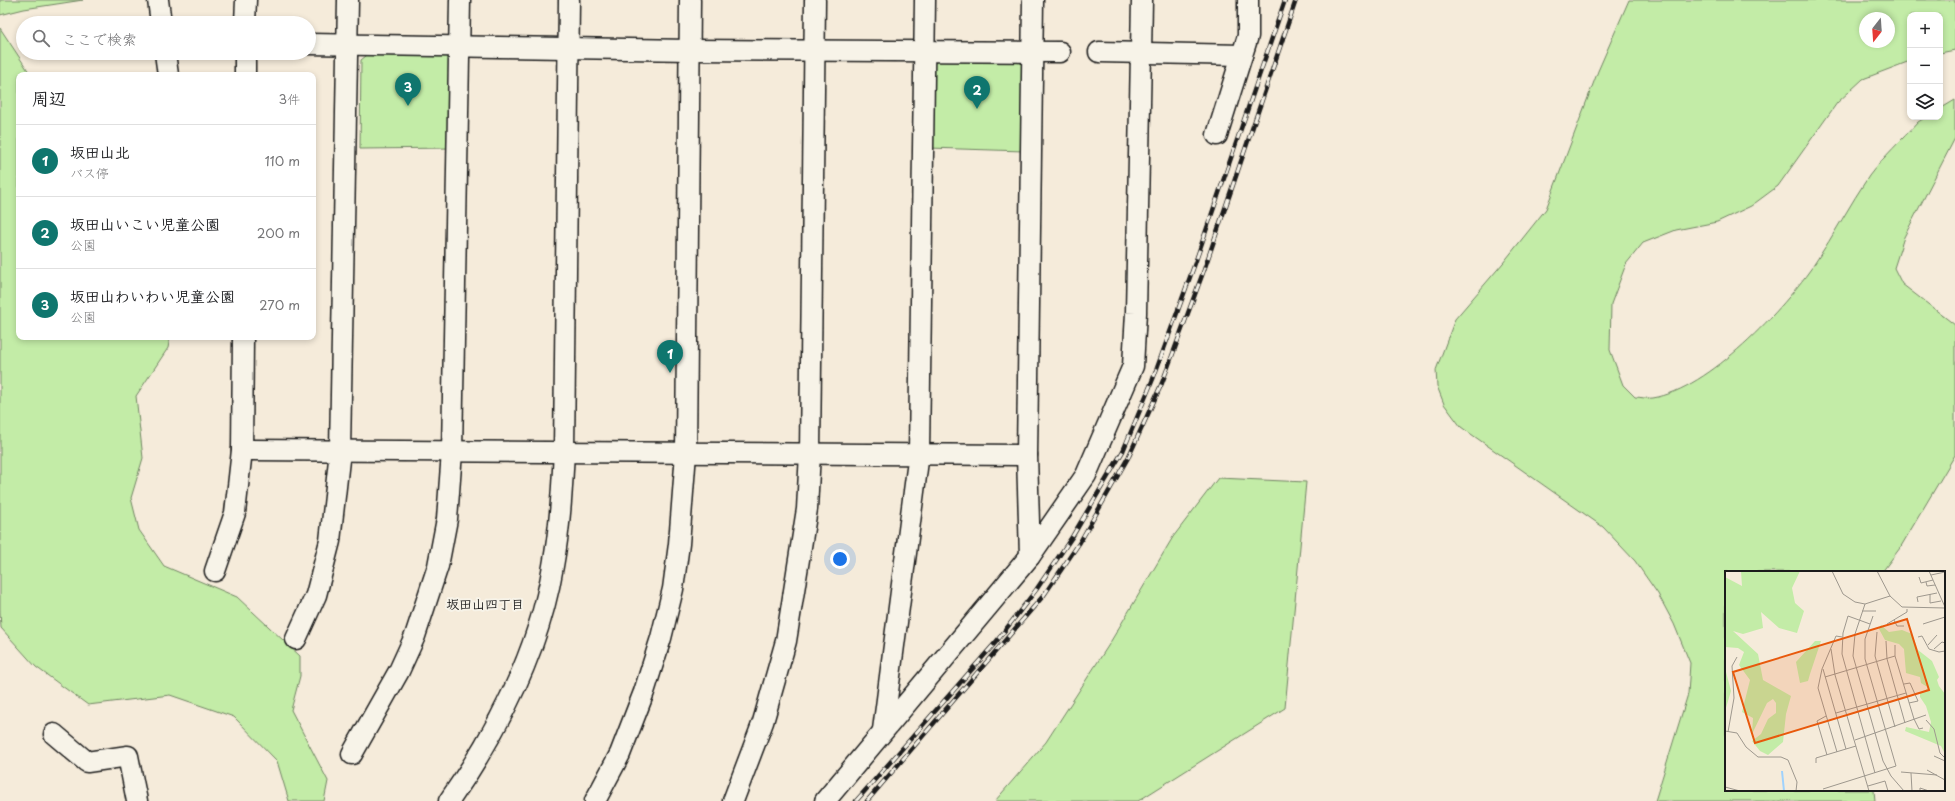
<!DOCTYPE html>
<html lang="ja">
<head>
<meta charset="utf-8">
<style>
	body { margin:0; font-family:"Playpen Sans","Klee One",sans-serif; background:#f2f2f2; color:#202124 }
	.controls { position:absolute; right:12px; top:12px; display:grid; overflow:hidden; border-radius:8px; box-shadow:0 2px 6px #0003 }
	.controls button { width:36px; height:36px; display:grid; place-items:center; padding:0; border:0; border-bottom:1px solid #e0e0e0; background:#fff; color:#202124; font:20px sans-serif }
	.compass { position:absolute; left:1859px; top:12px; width:36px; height:36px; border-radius:50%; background:#fff; box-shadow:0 2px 6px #0003; rotate:197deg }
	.you { position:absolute; left:840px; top:559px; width:14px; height:14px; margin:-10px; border:3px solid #fff; border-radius:50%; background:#1a73e8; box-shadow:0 0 0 6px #1a73e833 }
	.badge { display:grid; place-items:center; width:26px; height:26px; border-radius:50%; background:#0f766e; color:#fff; font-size:13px; font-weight:700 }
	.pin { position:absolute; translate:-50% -33px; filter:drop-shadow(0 1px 2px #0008) }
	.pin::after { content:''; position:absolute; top:21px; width:14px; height:12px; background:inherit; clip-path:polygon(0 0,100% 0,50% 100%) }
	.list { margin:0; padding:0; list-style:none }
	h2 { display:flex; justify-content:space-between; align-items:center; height:52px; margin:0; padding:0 16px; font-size:17px }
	h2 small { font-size:13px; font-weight:400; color:#757577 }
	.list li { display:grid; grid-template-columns:26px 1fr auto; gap:12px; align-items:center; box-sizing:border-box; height:72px; padding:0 16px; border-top:1px solid #e0e0e0 }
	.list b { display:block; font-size:15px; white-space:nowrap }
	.list p { margin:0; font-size:13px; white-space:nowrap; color:#757577 }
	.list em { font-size:13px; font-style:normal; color:#757577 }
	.icon { flex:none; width:22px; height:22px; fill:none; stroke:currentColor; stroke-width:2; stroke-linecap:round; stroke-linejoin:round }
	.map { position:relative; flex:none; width:1955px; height:801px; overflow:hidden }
	.search { position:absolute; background:#fff; box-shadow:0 2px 6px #0003; left:16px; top:16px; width:300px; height:44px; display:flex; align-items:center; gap:10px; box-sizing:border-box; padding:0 14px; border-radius:22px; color:#757577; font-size:15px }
	.panel { position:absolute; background:#fff; box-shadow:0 2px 6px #0003; left:16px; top:72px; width:300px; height:268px; border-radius:8px }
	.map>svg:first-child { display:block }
</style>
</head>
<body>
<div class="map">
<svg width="1955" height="801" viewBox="0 0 1955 801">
	<rect width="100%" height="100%" fill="#f5ebda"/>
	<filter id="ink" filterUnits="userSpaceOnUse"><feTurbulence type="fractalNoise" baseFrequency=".025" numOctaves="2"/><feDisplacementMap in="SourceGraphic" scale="8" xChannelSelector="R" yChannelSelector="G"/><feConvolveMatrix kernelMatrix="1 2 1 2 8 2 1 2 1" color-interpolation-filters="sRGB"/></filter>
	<g filter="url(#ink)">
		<g fill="#c3eca7" stroke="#708462" fill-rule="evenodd">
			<polygon points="0,0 83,0 24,9 0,15"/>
			<path d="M1629,0H1955V50L1940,53V15H1910V61L1863,79L1837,103L1778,186L1751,206L1717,222L1676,230L1643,243L1626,264L1611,304L1610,350L1623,385L1635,397C1640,397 1647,399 1653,398C1709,389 1784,309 1815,263C1834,235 1850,204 1869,176C1883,157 1902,140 1918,122L1926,117H1940V109L1955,100V138L1904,237L1894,268L1902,284L1955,325V455L1900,548L1882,572H1726V790H1874L1875,801H1655L1688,694L1690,663L1674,624L1658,594L1635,561L1603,527L1461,427L1444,404L1437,386L1436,370L1455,319L1503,263L1546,209L1598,71ZM1865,18H1889V42H1865Z"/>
			<polygon points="0,28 31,75 19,75 19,337 170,337 168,348 136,396 143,458 131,498 139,530 164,566 237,597 300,656 300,676 291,710 328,781 324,801 289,801 277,761 234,717 170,695 88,705 36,667 1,628 0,611"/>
			<polygon points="371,52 448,55 456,64 453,148 360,149 361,60"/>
			<polygon points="939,59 1019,61 1024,65 1024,151 929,148 932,65"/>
			<polygon points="1218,478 1306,482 1285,708 1138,801 995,801 1046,742 1108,646 1173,537"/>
		</g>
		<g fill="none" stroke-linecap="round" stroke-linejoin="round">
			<defs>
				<g id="minor">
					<polyline points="158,0 161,23"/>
					<polyline points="245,23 246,0"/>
					<polyline points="309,44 690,50 1060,52"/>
					<polyline points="1099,52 1242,55"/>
					<polyline points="165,53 168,75"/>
					<polyline points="245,75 245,53"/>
					<polyline points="1217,135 1248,36 1248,0"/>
					<polyline points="242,450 1027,455"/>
					<polyline points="1030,556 1027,455 1033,0"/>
					<polyline points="215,571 235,513 242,450 243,337"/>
					<polyline points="296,639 316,595 330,541 340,451 348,0"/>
					<polyline points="883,730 919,453 925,0"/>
					<polyline points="54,734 87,762 128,756 137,801"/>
					<polyline points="352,754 399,671 415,636 438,566 447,519 452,452 460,0"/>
					<path d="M449,801C498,731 539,651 553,566C560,528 562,490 564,451L569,0"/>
					<polyline points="595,801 620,754 644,692 661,638 673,589 679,544 686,453 690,0"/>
					<polyline points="733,801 763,722 786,641 807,509 810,453 815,0"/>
					<polyline points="825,801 1030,556 1086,475 1133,366 1136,313 1142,0"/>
				</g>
			</defs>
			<use href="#minor" stroke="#1c1c1c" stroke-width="23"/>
			<use href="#minor" stroke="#f7f3e8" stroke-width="20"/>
			<defs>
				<g id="rail">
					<polyline points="856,801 996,642 1036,590 1072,537 1123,451 1153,379 1194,266 1285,0"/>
					<polyline points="867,801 1044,595 1080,542 1129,456 1162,383 1204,270 1296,0"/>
				</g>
			</defs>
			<use href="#rail" stroke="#1c1c1c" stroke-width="4.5"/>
			<use href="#rail" stroke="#f7f3e8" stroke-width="3" stroke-dasharray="9" stroke-linecap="butt"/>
		</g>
	</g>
	<g text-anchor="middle" stroke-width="4" stroke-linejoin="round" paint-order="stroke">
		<g font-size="13" font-weight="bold" fill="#1c1c1c" stroke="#f7f3e8">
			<text x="485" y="609">坂田山四丁目</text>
		</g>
	</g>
	<g transform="translate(1725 571)">
		<rect width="220" height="220" fill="#f5ebda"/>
		<path d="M16,0H75L67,17L70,32L79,40L72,62L54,57L36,41L38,57L18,63L8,60L33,83L38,109L66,125L61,143L58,171L43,184L35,180L27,170L36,163L43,148L51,142V132L48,128L42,132L27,163L28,147L17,141L25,109L14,94L19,81L13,77L0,76V6L17,15ZM156,54L164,61L177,59L187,63L193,79L207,90L214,106L212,109L214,115L220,123V183L216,175L180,160L181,156L204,161L206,151L201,135L195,126V122L204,117L196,112L195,106L181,102L179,78L174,73L160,69L154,58ZM90,70H96L85,103L83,110L75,112L71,91ZM0,97L6,120L0,140Z" fill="#c3eca7"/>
		<path fill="none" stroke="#9fd2fd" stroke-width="2" d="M57,200L59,220"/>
		<path fill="none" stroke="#9e988e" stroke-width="1" d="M107,0L118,23L130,31L140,33M152,0L165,25L177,36L220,37M204,0L220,36M206,4L220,1M194,6L196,12L208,9M201,11L202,15L210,14M205,23V32L216,30M165,25L140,33L130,63L128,85L158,190L166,205L179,220M193,31L192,26L212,22M137,40H151M169,49L172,55H179M145,53L123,45L118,62L117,83L150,202M162,53L182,41V38M198,53L220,46M152,61L150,85L170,156M193,66L197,65L204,78L214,81L220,80M161,70L162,88L180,152M170,74V85L189,148L194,158L198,157M203,74L212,64M106,78L110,104L144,220M209,78L217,71L220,72M98,98L121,178M100,106L170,85M179,113L185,112L193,130L184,132M111,142L181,122M101,145L92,150L102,184M201,149L209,158L215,182L220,187M0,160L12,162L21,176L33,186H56L63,189L72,211L71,220M3,161L9,127L7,95L12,86M130,169L201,144M112,181L93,117L97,98L111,65L117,66M209,185L220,190M91,192V187L131,175M202,199L220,209M176,201L212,204M186,202L187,220M143,215L160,210L163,220M0,216L15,220M98,218L171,195L140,88V68L148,45M195,220V217L204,220"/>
		<path fill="#e8590c" fill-opacity="0.15" stroke="#e8590c" stroke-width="2" d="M182,48L204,119L30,172L8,101Z"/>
		<rect width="220" height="220" fill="none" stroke="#1c1c1c" stroke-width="2"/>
	</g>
</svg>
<div class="controls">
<button>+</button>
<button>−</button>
<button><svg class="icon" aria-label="layers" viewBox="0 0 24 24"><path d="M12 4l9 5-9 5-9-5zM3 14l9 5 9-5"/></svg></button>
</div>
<svg class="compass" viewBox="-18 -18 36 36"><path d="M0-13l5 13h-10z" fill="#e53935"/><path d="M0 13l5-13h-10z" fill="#757577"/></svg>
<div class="you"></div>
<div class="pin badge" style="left:670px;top:373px">1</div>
<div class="pin badge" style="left:977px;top:109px">2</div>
<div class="pin badge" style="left:408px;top:106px">3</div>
<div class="search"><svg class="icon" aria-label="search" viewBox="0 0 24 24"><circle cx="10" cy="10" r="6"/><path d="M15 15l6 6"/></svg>ここで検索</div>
<section class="panel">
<h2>周辺<small>3件</small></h2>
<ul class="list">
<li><span class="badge">1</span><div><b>坂田山北</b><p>バス停</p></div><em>110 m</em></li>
<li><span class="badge">2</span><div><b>坂田山いこい児童公園</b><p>公園</p></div><em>200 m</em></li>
<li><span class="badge">3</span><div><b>坂田山わいわい児童公園</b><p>公園</p></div><em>270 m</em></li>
</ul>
</section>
</div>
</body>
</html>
